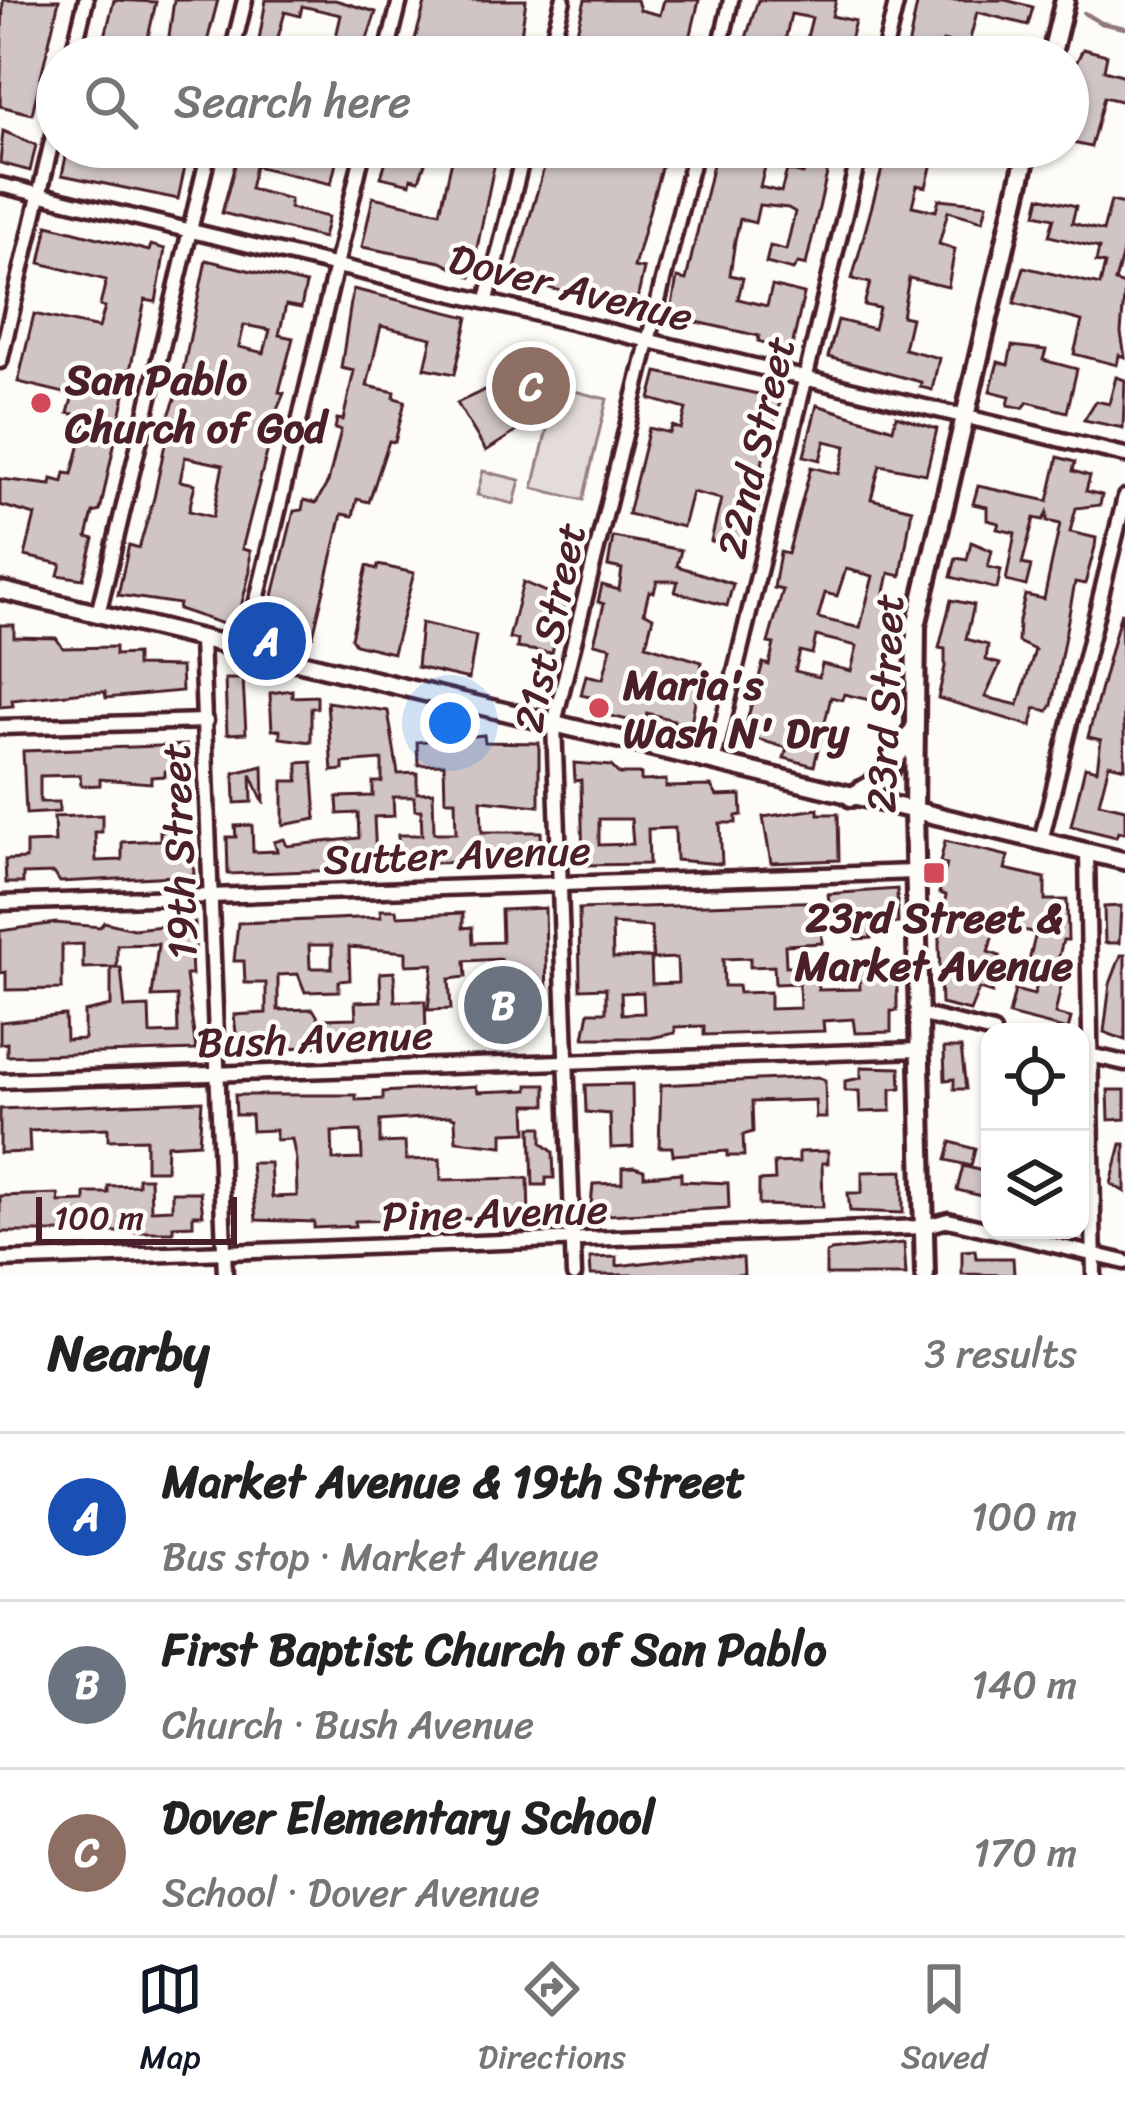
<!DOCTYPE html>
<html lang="en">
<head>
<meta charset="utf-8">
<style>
	body { margin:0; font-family:Sriracha,sans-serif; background:#f6f6f6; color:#222 }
	.controls { position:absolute; right:36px; bottom:36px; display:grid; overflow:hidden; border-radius:24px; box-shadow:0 3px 9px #0004 }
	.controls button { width:108px; height:108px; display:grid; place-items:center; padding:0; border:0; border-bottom:3px solid #e0e0e0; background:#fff; color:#222; font:60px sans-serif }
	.scale { position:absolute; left:36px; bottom:30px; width:201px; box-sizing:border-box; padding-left:12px; border:6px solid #4a1f2b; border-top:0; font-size:33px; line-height:42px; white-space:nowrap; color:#4a1f2b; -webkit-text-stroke:9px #fdfcf7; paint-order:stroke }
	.you { position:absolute; left:450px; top:723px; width:42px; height:42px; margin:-30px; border:9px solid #fff; border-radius:50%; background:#1a73e8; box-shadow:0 0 0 18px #1a73e833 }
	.badge { display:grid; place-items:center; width:78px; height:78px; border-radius:50%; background:#111827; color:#fff; font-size:39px; font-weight:700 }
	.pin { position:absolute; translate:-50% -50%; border:6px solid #fff; box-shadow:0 3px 12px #0006 }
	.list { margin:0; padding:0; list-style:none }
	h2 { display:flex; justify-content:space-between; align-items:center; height:156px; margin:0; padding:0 48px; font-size:51px }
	h2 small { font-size:39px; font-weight:400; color:#767676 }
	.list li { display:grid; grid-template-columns:78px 1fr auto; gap:36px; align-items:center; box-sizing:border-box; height:168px; padding:0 48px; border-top:3px solid #e0e0e0 }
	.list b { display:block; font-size:45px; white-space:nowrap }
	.list p { margin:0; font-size:39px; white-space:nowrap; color:#767676 }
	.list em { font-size:39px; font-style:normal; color:#767676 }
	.icon { flex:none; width:66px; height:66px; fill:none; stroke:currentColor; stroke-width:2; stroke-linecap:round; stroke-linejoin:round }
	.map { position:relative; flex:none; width:1125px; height:1275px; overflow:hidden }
	.search { position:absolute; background:#fff; box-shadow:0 3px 9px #0004; left:36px; right:36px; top:36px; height:132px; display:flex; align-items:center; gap:30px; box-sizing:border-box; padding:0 42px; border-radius:66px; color:#767676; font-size:45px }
	.sheet { height:660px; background:#fff }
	nav { display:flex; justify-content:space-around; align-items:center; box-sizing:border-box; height:168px; border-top:3px solid #e0e0e0; background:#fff; font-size:33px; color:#767676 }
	nav a { display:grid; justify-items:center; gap:6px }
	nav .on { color:#111827 }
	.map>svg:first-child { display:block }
</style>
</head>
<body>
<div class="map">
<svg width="1125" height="1275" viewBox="0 0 1125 1275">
	<rect width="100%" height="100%" fill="#fdfcf7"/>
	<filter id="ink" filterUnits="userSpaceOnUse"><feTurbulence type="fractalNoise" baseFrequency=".00833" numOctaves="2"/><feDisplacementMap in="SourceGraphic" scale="24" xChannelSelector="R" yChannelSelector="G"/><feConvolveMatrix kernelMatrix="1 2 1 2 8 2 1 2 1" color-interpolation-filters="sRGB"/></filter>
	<g filter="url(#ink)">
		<g fill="#e3dcda" stroke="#967e82" stroke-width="3">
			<polygon points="557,387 607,399 583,500 533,488"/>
			<polygon points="483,471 520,480 514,504 477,495"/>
		</g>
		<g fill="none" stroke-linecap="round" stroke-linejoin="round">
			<polyline stroke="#91777b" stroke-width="4.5" points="1084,13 1101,23 1125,28"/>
		</g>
		<g fill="#d0c5c4" stroke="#4a1f2b" stroke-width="3" fill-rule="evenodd">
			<polygon points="3,0 59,0 32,114 0,106"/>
			<polygon points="114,0 156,2 144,55 100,57"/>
			<polygon points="174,0 218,0 203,57 167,51"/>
			<polygon points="266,0 335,0 376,12 361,57 320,57 324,39 335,41 341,15 302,6 300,16 285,12 277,41 298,46 295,57 256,57"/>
			<polygon points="426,0 526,0 518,57 479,57 467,54 469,48 445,42 441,57 410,57"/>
			<polygon points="585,0 637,0 640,10 660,15 664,0 699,0 686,56 647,57 610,49 608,57 581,57 583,49 574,43"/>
			<polygon points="758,0 836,0 832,16 855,21 850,40 859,42 855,55 805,45 812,18 791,14 785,41 811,47 808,57 740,57"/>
			<polygon points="918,0 1005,0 1033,7 1028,25 977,12 968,47 943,41 939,57 906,57"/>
			<polygon points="977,41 1039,53 1039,57 973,57"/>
			<polygon points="1083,49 1107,55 1104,70 1125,76 1125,102 1104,97 1091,147 1068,142 1068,79"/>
			<polygon points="3,131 36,145 30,171 0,163"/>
			<polygon points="78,147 179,147 186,162 178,199 62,175 67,152 76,155"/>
			<polygon points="231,147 339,150 331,184 255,166 250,189 290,199 290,208 328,217 323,238 222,213 236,161 228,159"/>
			<polygon points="390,147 429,152 419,180 411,178 410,184 381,177"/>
			<polygon points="455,147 498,147 471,277 441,262 362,247 373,197 440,212"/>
			<polygon points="550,147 635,147 633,157 662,164 634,267 644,269 635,309 512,279"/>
			<polygon points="717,147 770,147 760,187 781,192 787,170 803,174 815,147 833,147 806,265 798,263 793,270 766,263 770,246 786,250 795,212 788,208 759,205 755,223 740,219 735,240 730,275 743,278 738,299 767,306 772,286 804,294 791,351 758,341 759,336 670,316 677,278 686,280"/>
			<polygon points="888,147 936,147 926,187 917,185 912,206 936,211 939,199 987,204 983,221 948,211 939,244 955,249 948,287 909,278 902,316 911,318 904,349 939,358 932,390 920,387 921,382 828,357 838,320 874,329 879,308 864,305 870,283 852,279"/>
			<polygon points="1040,197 1076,206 1072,223 1103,231 1111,201 1125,204 1125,244 1115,282 1125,285 1121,333 1125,357 1119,355 1117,365 1074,354 1082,321 1014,303 1024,267 1100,285 1105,264 1096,262 1099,248 1049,236 1054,218 1036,214"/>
			<polygon points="48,225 149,251 151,245 165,249 156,302 145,300 100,511 93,513 87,537 94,539 83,579 58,575 61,564 25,556 35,515 0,505 0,479 51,485 52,479 63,482 65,473 72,474 87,417 68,413 73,395 18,382 34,314 99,328 105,307 100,306 106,280 40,263"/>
			<path d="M206,260L306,284L301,308L286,305L279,335L293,338L279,392L284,393L263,443L269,445L242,549L250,551V571L237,623L229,626L178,609L179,604L118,595L129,545L139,548L154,498L166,439L161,438L180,385ZM244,325L270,330L264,353L239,347ZM185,457L223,465L213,517L189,511L195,484L180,481Z"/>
			<polygon points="353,289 468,317 455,374 425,368 432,338 381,326 367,386 395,392 394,398 405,401 395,442 389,441 369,502 357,499 353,516 342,514 313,636 292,633 290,638 272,634 274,625 267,620 294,511 302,510 304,500 316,503 328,482 341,430 335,429 337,419 343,420 354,371 341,368"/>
			<polygon points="1012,346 1046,350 1043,360 1077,369 1067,412 1028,402 1023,408 1008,405 1010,396 990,391 998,362 1008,365"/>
			<polygon points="657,372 781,399 758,477 766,478 752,532 748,531 744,549 711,541 721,499 692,492 683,527 628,514 649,428 670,433 672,426 681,429 686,409 650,399"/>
			<polygon points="522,373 543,407 536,411 539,417 486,451 457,403"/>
			<polygon points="1116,377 1125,380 1123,428 1084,420 1096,401 1109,404"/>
			<path d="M817,405L893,429L896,416L937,429L926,474L880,465L871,499L912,509L901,576L889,573L884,597L896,600L882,703L844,694L842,700L831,697L814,766L784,758L787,748L743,735L763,663L769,665L774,644L768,643L783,590L774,588L780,552L788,554L811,467L839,474L846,446L825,441L820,460L804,456ZM846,569L873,576L860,628L818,618L825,593L837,596ZM816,636L857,646L851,671L822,664L819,677L795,671L800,651L812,654Z"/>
			<polygon points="1058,457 1075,462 1073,471 1090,476 1086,491 1102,495 1100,505 1076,508 1070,532 1096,538 1095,547 1085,584 1075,582 1052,705 1048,711 1035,708 1031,726 938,698 945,667 945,649 939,648 951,600 974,605 966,639 988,645 986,660 1000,664 985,697 1018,705 1035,650 1018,642 1019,621 1025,595 1044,599 1060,524 1047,521 1047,513 1043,520 1034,518 1022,564 1031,566 1026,586 1006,581 1015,533 997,529 999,523 987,520 987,507 973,504 978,486 1048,501"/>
			<polygon points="613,537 681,550 677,566 733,584 727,606 675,592 678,581 657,581 654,592 649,591 644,612 653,617 646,645 702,662 689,735 671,731 674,720 647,713 644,724 594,712 598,699 581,695 586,675 603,679 611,647 594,643 604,604 598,602 602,585 619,590 622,569 608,566"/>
			<polygon points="971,542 992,551 988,567 1001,570 997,589 951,577 956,558 967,560"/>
			<polygon points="378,565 414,573 393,653 355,644 351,638 367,566 377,569"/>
			<polygon points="523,582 565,600 552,653 517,648 518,640 509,638"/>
			<polygon points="1121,612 1125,768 1109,764 1099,803 1125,809 1125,833 1118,832 1116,837 1071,826 1085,767 1097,770 1101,740 1088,737"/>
			<polygon points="421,623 476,636 469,679 417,667"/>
			<polygon points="0,625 14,625 14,637 56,638 63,648 115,647 115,655 136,654 136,666 181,667 182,691 106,698 105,692 85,692 12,700 13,706 0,707"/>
			<polygon points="225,679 243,679 246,733 227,734"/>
			<polygon points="292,690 292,697 317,696 317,708 311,708 311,742 280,738 280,730 272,730 270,693"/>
			<polygon points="327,702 388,711 398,774 417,773 417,793 433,792 434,833 456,833 455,800 445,800 444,764 418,765 417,742 484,735 485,742 539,743 539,806 481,800 482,832 541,832 542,860 399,864 398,835 422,835 421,810 415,810 414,797 393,797 394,816 374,817 376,858 369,869 228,874 227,837 236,837 235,826 252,825 253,852 277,851 274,842 284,839 287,846 359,838 358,813 338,814 337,797 373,796 373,782 382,782 382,760 343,763 343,770 332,771"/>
			<polygon points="186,745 190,770 165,771 165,776 151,777 151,783 100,779 100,785 81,786 80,775 40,776 40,802 59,802 59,812 26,814 23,751"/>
			<polygon points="312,762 316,819 283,825 283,781 298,781 298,763"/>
			<path d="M574,763L611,766L619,774H641V781L666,780V787L711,786L717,796L741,795L742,815L736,816V823H720L722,864L676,860L675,828L648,829L649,864L583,865L581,780L575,781ZM599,819H631L633,844L599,845Z"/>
			<polygon points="263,766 264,804 251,774 252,802 235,803 234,773"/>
			<polygon points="818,809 818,814 838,814 839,860 771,863 763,817"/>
			<polygon points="102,815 102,832 95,832 96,861 122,860 122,842 160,840 160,831 191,830 194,875 60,882 54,873 23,874 23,883 6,883 5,860 26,859 26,843 55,842 54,817"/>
			<polygon points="945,841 1008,856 1005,869 1045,878 1045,900 1067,900 1068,940 1063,940 1053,980 1062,982 1055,1014 1071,1018 1068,1030 1009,1015 1015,990 1034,995 1040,973 1027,969 1036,933 996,924 988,952 1000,956 992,993 979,989 970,1011 941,1004 939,944 946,895 939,893 947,864 940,863"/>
			<path d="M897,889L898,923L870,924L871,938L856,939L855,915L821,917L822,943L785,945L786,966L817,965L818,990L860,989L859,964L897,963V1011H891V1032L855,1033L853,1019L823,1021L824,1031L704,1035V1026L675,1027V1033L650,1038H584L589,1012H606V988L580,989L579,909L829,901L828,894ZM612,924L651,927L653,959L677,958L678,983L652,984L651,957L613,958ZM750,958V967L774,966L775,984L799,983L800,1008L770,1009V992L739,993L738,986H724L723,959ZM643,992L644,1013L622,1014L621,993Z"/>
			<polygon points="1121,906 1119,943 1105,943 1104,907"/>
			<path d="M545,908L547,999L502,1000L501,959L465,961L466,977L449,979L451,1009L428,1010L433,964L406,965V952L349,947L350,980L339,981V991L305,992L298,974L278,975V1010L313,1009L319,1019L356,1018L355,1002L381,1001L380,973L394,972L395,1001H425L426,1033L419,1034V1042L364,1043L363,1035H342L339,1045L238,1051L234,1015L266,1013V983H245L244,961H234L238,923L381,917L380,910H396L397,916L463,913V928L472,927L473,943L502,942L501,910ZM309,945H332V968H310Z"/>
			<polygon points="104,922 133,929 195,923 195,955 191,955 192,975 186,975 196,1050 7,1056 7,1043 0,1044 0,1022 65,1015 66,1040 84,1039 84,1012 111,1006 111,968 121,968 125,1008 149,1007 150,1034 178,1033 177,996 152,997 158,944 117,945 117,967 83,968 83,944 62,945 62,989 6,990 6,972 0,973 0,931 56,923 100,927"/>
			<polygon points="1121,955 1125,955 1125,1040 1104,1032 1110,984"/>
			<polygon points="944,1048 961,1048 966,1089 954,1089 954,1079 945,1080"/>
			<polygon points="861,1067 900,1068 901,1088 891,1089 891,1111 860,1112 859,1091 845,1091 845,1081 861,1078"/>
			<polygon points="818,1077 825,1080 826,1118 816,1118 815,1100 752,1102 753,1132 743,1135 744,1156 727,1156 727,1151 673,1155 672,1147 659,1147 661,1085"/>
			<polygon points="632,1084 633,1147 611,1148 610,1114 586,1112 585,1085"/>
			<path d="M528,1085H546V1105H526L527,1132L503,1133V1146L456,1141L455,1118L450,1116L380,1121V1143L405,1142L406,1160L440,1159L441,1180L528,1178L529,1217L355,1221V1226L314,1228V1222L256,1220L251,1163H270L272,1197L297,1196L296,1160L292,1139L276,1140V1130L252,1131L251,1115H236L235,1095H356V1100L383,1099V1092L476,1086L478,1092L528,1090ZM361,1131L362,1159L333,1160L332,1132Z"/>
			<polygon points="1108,1090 1125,1090 1125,1119 1109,1120"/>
			<polygon points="202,1101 199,1143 167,1145 166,1170 146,1170 146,1139 108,1140 108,1128 29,1131 30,1152 0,1153 0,1109"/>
			<polygon points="531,1127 542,1127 542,1143 553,1152 554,1178 546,1178 546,1185 533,1185"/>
			<polygon points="951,1142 975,1149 971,1166 946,1160"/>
			<polygon points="1121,1144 1125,1144 1125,1192 1111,1184"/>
			<polygon points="828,1151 828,1163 822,1163 823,1207 759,1205 759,1181 775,1180 774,1163 799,1162 799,1152"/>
			<polygon points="963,1166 990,1173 990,1198 957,1190"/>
			<polygon points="634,1167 644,1170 644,1176 681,1173 681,1181 728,1183 729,1208 590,1216 593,1184 622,1183 622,1168"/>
			<polygon points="903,1171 903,1213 850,1211 848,1193 862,1193 862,1172"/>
			<polygon points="138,1178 150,1178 151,1210 172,1209 172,1192 200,1192 203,1215 193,1215 193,1225 173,1226 173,1232 112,1232 112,1225 71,1232 0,1232 0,1196 58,1194 59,1202 85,1201 85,1193 108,1193 108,1186 138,1185"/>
			<polygon points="904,1243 906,1275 826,1275 826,1254 831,1251"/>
			<polygon points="975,1250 976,1258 1013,1258 1014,1275 962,1274 962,1251"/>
			<polygon points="701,1256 743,1258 744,1275 591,1275 590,1258 617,1257 617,1266"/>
		</g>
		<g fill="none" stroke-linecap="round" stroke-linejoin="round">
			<defs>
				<g id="minor">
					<polyline points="72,57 86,0"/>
					<polyline points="231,57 245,0"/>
					<polyline points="386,57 400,0"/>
					<polyline points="548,57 563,0"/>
					<polyline points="718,57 731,0"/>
					<polyline points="883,57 897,0"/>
					<polyline points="0,185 1125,455"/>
					<polyline points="487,300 525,147"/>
					<polyline points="0,361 57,120"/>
					<polyline points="98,614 210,147"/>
					<polyline points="201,640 225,1275"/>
					<polyline points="245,651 364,147"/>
					<polyline points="0,727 206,721"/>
					<polyline points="713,763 861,147"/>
					<polyline points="1041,841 1125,497"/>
					<polyline points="1087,852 1094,1275"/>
					<polyline points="0,903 915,872"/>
					<polyline points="919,1014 993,1032"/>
					<polyline points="1081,1053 1125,1063"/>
					<polyline points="0,1081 920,1050"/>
					<polyline points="991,1230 1125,1262"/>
					<polyline points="0,1260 923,1227 948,1220 990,1230"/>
					<polyline points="574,1275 554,723 696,147"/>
				</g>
				<polyline id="tertiary" points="0,590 1125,861"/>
				<g id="secondary">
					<polyline points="1051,57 1065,0"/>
					<polyline points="851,797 883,778 912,732"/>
					<polyline points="925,1275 914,812 916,626 1028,147"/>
				</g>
			</defs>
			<use href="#minor" stroke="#4a1f2b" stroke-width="21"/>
			<use href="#tertiary" stroke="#4a1f2b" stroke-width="24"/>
			<use href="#secondary" stroke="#4a1f2b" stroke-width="26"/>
			<use href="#minor" stroke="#fdfcf7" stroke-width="12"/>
			<use href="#tertiary" stroke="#fdfcf7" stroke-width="15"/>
			<use href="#secondary" stroke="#fdfcf7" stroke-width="16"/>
		</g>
	</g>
	<g fill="#d1495b" stroke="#fdfcf7" stroke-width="4.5">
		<circle cx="41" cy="403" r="12"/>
		<circle cx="599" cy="708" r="12"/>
		<rect x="922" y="861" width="24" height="24" rx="6"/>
	</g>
	<g text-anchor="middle" stroke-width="9" stroke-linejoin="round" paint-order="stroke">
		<g font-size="42" fill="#4a1f2b" stroke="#fdfcf7">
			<text transform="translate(571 287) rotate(14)" y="15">Dover Avenue</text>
			<text transform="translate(755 447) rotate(-77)" y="15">22nd Street</text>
			<text transform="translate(549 627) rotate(-78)" y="15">21st Street</text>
			<text transform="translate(884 703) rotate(-88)" y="15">23rd Street</text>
			<text transform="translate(178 851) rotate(-92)" y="15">19th Street</text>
			<text transform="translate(457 854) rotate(-2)" y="15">Sutter Avenue</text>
			<text transform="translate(315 1038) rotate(-2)" y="15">Bush Avenue</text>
			<text transform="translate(495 1212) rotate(-2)" y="15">Pine Avenue</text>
		</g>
		<g font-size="42" font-weight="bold" fill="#4a1f2b" stroke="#fdfcf7" text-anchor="start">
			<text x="65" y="394">San Pablo<tspan x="65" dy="48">Church of God</tspan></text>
			<text x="623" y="699">Maria's<tspan x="623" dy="48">Wash N' Dry</tspan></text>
			<text x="934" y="932" text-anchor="middle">23rd Street &amp;<tspan x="934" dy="48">Market Avenue</tspan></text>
		</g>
	</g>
</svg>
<div class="controls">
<button><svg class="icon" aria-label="locate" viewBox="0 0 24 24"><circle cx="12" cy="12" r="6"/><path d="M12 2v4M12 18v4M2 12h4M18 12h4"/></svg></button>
<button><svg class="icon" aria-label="layers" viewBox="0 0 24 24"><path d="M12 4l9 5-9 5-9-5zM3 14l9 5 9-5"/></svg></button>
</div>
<div class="scale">100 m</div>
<div class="you"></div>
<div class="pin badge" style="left:267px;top:641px;background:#1a4fb4">A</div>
<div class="pin badge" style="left:503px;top:1005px;background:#6b7280">B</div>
<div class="pin badge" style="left:531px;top:386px;background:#8d6e63">C</div>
<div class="search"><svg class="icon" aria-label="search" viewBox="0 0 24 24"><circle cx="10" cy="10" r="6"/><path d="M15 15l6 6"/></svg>Search here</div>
</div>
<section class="sheet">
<h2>Nearby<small>3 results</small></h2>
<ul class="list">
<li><span class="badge" style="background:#1a4fb4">A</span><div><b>Market Avenue &amp; 19th Street</b><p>Bus stop · Market Avenue</p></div><em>100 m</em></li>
<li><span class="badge" style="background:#6b7280">B</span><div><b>First Baptist Church of San Pablo</b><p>Church · Bush Avenue</p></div><em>140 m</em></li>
<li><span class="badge" style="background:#8d6e63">C</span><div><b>Dover Elementary School</b><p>School · Dover Avenue</p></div><em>170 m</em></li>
</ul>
</section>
<nav>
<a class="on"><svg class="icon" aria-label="map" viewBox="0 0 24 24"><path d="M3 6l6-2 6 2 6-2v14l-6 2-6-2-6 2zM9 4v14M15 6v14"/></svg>Map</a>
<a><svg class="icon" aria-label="directions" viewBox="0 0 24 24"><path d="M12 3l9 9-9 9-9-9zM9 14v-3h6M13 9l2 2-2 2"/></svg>Directions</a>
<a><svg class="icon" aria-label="saved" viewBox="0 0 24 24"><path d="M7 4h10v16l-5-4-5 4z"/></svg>Saved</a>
</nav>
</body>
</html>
